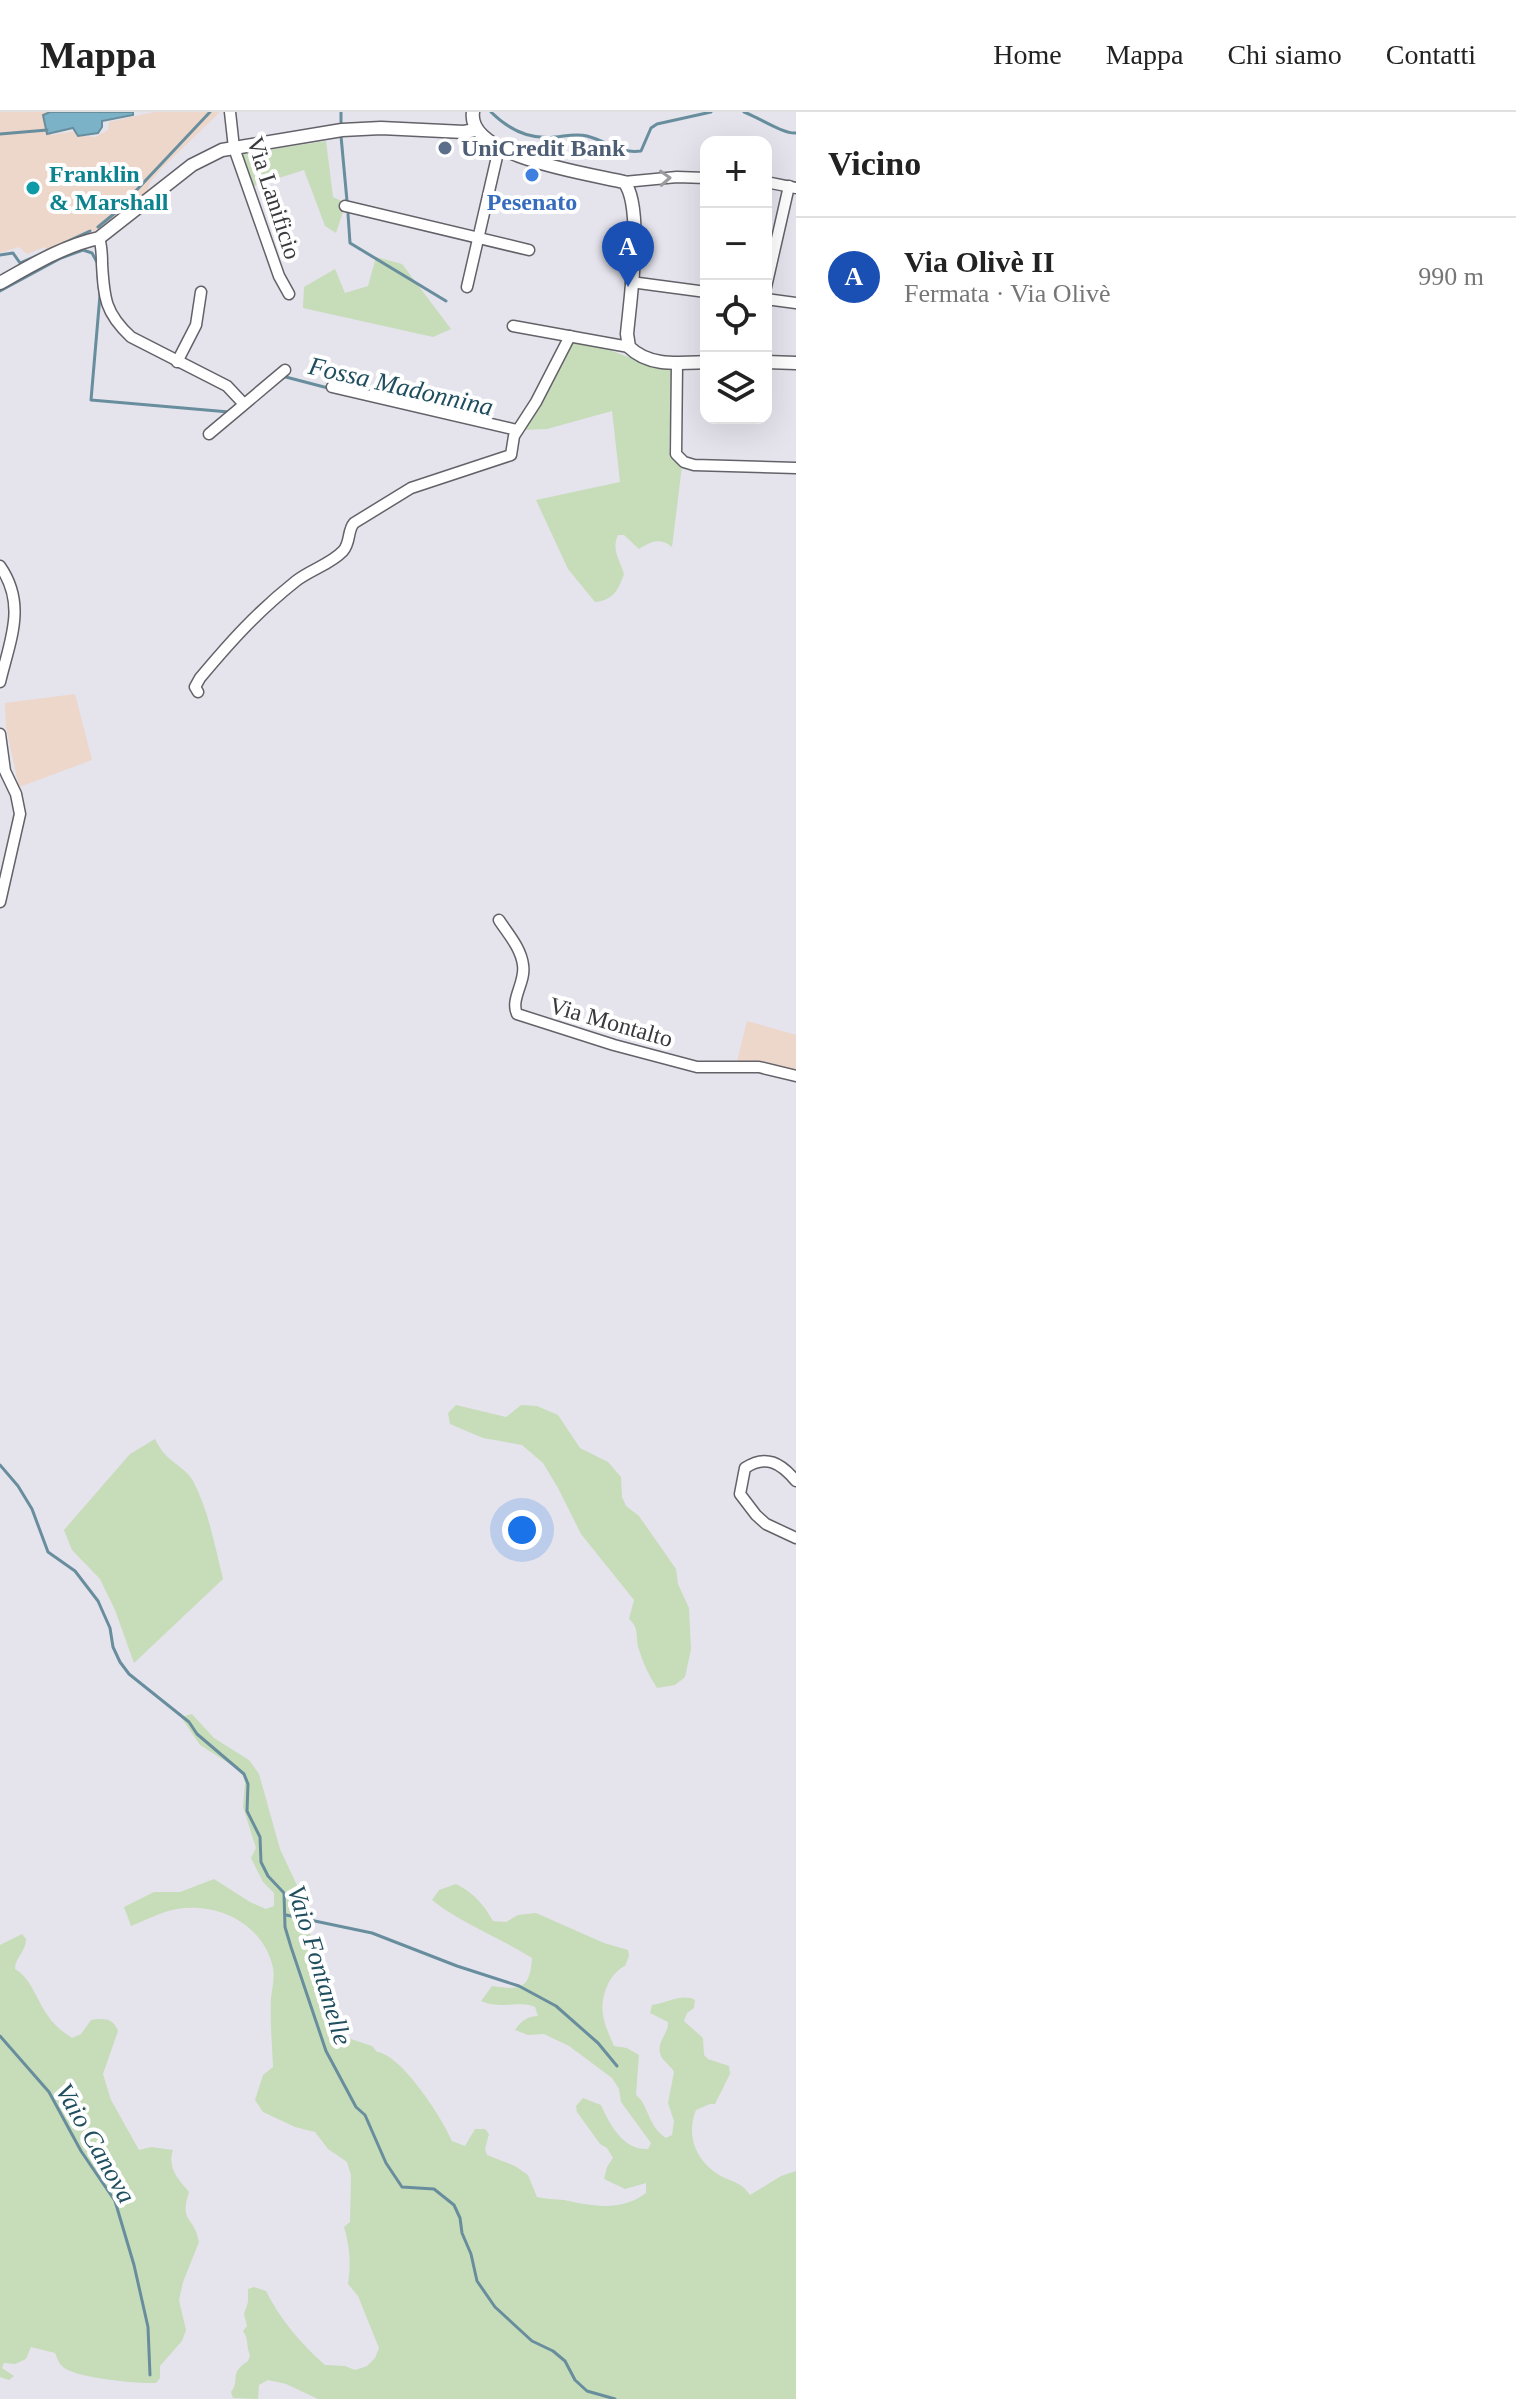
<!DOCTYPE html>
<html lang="it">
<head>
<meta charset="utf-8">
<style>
	body { margin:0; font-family:Georgia,serif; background:#f6f6f6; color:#222 }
	.controls { position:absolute; right:24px; top:24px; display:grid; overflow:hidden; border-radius:16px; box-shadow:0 8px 32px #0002 }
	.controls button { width:72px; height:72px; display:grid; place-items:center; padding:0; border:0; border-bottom:2px solid #e0e0e0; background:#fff; color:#222; font:40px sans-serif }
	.you { position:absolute; left:522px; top:1418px; width:28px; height:28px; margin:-20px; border:6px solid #fff; border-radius:50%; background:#1a73e8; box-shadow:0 0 0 12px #1a73e833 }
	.badge { display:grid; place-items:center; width:52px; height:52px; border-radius:50%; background:#0f766e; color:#fff; font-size:26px; font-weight:700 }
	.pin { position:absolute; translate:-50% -66px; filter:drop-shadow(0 2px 4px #0008) }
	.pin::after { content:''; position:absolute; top:42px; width:28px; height:24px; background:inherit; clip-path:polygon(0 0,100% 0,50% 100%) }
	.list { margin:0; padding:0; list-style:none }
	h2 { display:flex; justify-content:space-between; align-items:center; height:104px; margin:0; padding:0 32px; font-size:34px }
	h2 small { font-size:26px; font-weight:400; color:#767676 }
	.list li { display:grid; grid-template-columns:52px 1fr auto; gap:24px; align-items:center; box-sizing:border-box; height:120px; padding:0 32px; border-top:2px solid #e0e0e0 }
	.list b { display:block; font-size:30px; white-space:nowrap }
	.list p { margin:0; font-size:26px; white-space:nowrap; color:#767676 }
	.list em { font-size:26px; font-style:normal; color:#767676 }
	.icon { flex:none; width:44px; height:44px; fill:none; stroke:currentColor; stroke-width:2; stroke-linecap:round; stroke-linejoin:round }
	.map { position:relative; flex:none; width:796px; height:2287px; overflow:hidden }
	header { display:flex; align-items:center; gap:48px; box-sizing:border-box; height:112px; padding:0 40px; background:#fff; border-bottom:2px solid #e0e0e0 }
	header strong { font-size:38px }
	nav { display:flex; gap:44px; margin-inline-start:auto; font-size:28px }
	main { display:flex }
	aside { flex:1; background:#fff }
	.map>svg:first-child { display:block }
</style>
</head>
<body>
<header>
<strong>Mappa</strong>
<nav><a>Home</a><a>Mappa</a><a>Chi siamo</a><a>Contatti</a></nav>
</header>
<main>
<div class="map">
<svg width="796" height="2287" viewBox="0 0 796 2287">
	<rect width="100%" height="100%" fill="#e5e4ed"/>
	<g fill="#edd6ca">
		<polygon points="0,0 48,0 51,23 82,18 85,24 95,25 108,18 109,10 154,0 220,0 162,56 151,69 145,84 112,110 48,142 45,135 27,142 19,135 0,141"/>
		<polygon points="75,582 92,648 19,675 6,615 5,591"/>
		<polygon points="747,909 796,923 796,961 736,954"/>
	</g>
	<g fill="#c7dcb9">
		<polygon points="326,29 333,85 346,91 336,121 325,114 304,58 251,75 240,42"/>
		<polygon points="376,145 402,152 451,217 433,225 303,196 304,175 335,157 345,181 368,174"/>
		<path d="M571,227C606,234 637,251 672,258L669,339L672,347L682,354L672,435C659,425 651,430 639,437L624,423H618C611,438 620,448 624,462C618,479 613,488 595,490L568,457L536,388L620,370L612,299L547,317L521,318Z"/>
		<path d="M456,1293L506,1305L521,1293L537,1294L558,1303L580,1336L608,1350L621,1365L622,1385L626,1394L639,1404L676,1457L678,1472L689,1496L691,1537L685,1565L675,1573L657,1576C649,1564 643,1551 639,1538C635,1526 640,1516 629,1507L634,1488L581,1422L558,1376L543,1351L522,1333L483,1326L450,1312L448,1301Z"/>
		<path d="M155,1327C166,1351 184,1353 193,1369C209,1399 215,1435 223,1467L134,1551L115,1498L100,1467L72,1438L64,1418L130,1342Z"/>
		<path d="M192,1602L214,1626L249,1648L259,1662L280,1737L308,1797L307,1813L311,1825L309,1857L318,1880L335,1896L341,1906L342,1924L372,1934L377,1940C401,1942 443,2007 452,2029L465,2034L475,2017H485L489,2022L485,2037L487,2043L515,2054L528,2063L537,2085C546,2087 555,2087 564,2088C591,2094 622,2100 646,2081V2071L625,2077L604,2067L607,2055L613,2046L607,2036L600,2032L577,2000L576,1994L583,1986L601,1993C610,2013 623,2038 648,2037L651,2031L621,1990L619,1977L612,1966L569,1934L544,1922L528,1923L515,1918C521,1909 528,1904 538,1904L535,1895C517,1888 501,1898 481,1889L492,1874C520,1878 530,1878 532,1846C499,1825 462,1812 432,1788L439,1778L456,1772C473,1780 484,1793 493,1809L506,1810L518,1803L536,1801L604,1831L628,1838L629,1844L625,1854C618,1857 612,1864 608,1872C597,1896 604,1911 614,1934L627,1936L639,1943L636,1983C648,1991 648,2015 666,2026L672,2023L674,2009L668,1991L674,1960C671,1954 664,1950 661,1944C655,1930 669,1922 668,1910L650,1901L652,1893C666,1891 683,1881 695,1888L694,1896L687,1901L684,1909L703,1926L704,1943L708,1947L729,1954L730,1962L715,1992H710L696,1998C686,2023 695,2048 719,2063C731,2070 742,2070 750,2083L781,2064L796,2059V2287H318L286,2272L268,2268L259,2273L258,2287L233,2286L231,2280C241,2267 228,2262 248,2249L250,2243C246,2235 249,2227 243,2219L247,2214L244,2202L248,2190V2177L254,2175L266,2179C280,2207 301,2232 325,2253L345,2254L355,2258L367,2254L375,2246L379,2236L358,2184L348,2172C351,2152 350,2135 344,2115L350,2110L351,2063L347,2050L328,2037L315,2020L295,2015L263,2000L255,1988L263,1963L273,1955C272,1932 270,1909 271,1886C272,1876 275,1866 273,1856C264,1813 219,1790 177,1797C161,1800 146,1808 131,1814L124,1795L154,1780H180L214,1767L250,1790L266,1797L274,1794V1781L263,1770L251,1746L256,1736L243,1695L245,1670L241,1659L200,1633L181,1605Z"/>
		<path d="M22,1822L26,1827C26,1840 15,1845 15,1857C32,1867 37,1889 48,1904C53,1912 64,1921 72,1926L81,1922L91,1908C104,1906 113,1906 118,1919L103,1962L111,1988L139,2038L151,2035L173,2038C167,2056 178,2067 189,2080C179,2111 194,2103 199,2130L183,2170L179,2188L186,2218L182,2229L160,2254V2266L156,2271C137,2272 81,2266 66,2257C59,2253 58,2248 55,2241L31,2235L26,2247L15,2252L4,2251L2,2256L14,2264L9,2268L0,2265V1833Z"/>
	</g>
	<polygon fill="#7bb2c7" stroke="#688e9e" stroke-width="2" points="50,0 133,0 133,3 102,9 102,15 98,21 78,24 73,16 47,22 43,3"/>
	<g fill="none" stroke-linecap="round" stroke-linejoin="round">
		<g stroke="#688e9e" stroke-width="3">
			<polyline points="341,0 341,10"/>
			<path d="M491,0C508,17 530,28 555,25C566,24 576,21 587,24C607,29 619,42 641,39L651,16L657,12L711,0"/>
			<path d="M744,0C758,5 783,22 796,21"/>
			<polyline points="0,22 47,18"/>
			<polyline points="341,24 347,89"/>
			<polyline points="348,102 350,131 446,189"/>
			<polyline points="98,115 115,101 210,0"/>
			<polyline points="64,131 90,119"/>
			<polyline points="0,143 13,141 20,151 36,144"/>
			<polyline points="98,163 100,183 91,288 229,300"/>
			<polyline points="0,179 61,146 83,138 92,141 98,152"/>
			<polyline points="282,264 328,276"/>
			<polyline points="0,1353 18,1374 32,1397 48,1440 75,1459 98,1489 110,1516 113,1535 120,1550 129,1562 189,1610 197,1622 244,1662 248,1672 247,1699 260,1725 261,1750 268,1764 284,1781 285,1815 291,1835 326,1939 356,1995 365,2003 386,2051 402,2075 434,2077 454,2093 460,2106 462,2121 471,2142 477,2169 495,2195 532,2229 553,2239 565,2249 575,2268 587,2279 615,2287"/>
			<polyline points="286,1803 372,1821 457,1854 519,1874 556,1894 598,1931 617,1954"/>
			<polyline points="0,1924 49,1980 81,2039 115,2089 134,2153 148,2215 150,2263"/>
		</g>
		<defs>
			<g id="minor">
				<polyline points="230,0 234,36 279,164 289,182"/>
				<polyline points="624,70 677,65 706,66"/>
				<polyline points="766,70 796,76"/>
				<polyline points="345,94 529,138"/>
				<path d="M99,126C102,135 102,143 102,152C104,186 105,201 131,225L227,274L243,291"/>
				<polyline points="631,170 706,180"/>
				<polyline points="467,175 499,36"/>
				<polyline points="766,175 789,74"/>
				<polyline points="766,187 796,191"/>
				<polyline points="513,214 629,235"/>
				<polyline points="177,250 196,213 201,180"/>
				<polyline points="677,251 676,342 684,350 694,353 796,356"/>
				<polyline points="332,275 517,318"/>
				<polyline points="209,322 285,258"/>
				<path d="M0,454C27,493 10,528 0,570"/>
				<path d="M198,580L195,575L200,566C231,529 257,500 296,469C310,458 331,452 343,439C351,430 347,419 354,411L411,376L511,343L514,324L536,290L570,224"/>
				<polyline points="0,622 5,659 16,682 20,702 0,790"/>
				<path d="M499,808C508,822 521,836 523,853C526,870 510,887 517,902L614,933L697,955H759L796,964"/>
				<path d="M796,1369C781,1351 766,1342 745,1356L740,1382L756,1403L766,1412L796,1426"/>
			</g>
			<g id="tertiary">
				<path d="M473,0C466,45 591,62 624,70C644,94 630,189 627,222L629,235C649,255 679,251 706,250"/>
				<path d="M0,171C32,153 63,134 99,126L192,53L222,38L342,18L381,16L464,20L475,18"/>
				<polyline points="766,250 796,251"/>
			</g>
		</defs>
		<use href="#minor" stroke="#636269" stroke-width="13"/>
		<use href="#tertiary" stroke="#636269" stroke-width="15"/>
		<use href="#minor" stroke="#fff" stroke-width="10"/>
		<use href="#tertiary" stroke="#fff" stroke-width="12"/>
	</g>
	<defs><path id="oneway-chevron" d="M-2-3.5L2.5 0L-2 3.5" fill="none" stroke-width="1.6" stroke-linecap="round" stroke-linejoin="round" transform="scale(2)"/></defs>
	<use stroke="#9c9c9e" href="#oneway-chevron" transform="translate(665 66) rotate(-3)"/>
	<circle fill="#5c6f8a" stroke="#fff" stroke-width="3" cx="445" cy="36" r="8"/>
	<circle fill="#3f7fe0" stroke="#fff" stroke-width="3" cx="532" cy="63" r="8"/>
	<circle fill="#0f9aa8" stroke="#fff" stroke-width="3" cx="33" cy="76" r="8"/>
	<g text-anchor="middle" stroke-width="8" stroke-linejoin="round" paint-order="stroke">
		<g font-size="24" font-weight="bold" fill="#4e5e75" stroke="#fff" text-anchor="start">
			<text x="461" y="44">UniCredit Bank</text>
		</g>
		<g font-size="24" font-weight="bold" fill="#0d838f" stroke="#fff" text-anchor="start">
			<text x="49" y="70">Franklin<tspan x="49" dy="28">&amp; Marshall</tspan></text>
		</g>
		<g font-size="24" fill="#3a393d" stroke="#fff">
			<text transform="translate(274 86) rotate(72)" y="8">Via Lanificio</text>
			<text transform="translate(611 910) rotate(16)" y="8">Via Montalto</text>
		</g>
		<g font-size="24" font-weight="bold" fill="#366cbe" stroke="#fff">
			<text x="532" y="98">Pesenato</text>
		</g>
		<g font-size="26" font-style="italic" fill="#1f4e5e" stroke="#fff">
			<text transform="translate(401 274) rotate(13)" y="9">Fossa Madonnina</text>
			<text transform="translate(320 1853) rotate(73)" y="9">Vaio Fontanelle</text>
			<text transform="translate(96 2031) rotate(60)" y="9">Vaio Canova</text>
		</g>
	</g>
</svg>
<div class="controls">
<button>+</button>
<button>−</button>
<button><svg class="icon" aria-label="locate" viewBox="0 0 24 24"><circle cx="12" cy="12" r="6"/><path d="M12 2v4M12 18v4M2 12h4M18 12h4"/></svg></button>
<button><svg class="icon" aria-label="layers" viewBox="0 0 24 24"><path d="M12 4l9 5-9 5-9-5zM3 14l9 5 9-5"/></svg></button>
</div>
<div class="you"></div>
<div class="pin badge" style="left:628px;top:175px;background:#1a4fb4">A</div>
</div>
<aside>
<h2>Vicino<small></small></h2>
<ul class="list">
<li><span class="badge" style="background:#1a4fb4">A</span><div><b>Via Olivè II</b><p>Fermata · Via Olivè</p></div><em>990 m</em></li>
</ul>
</aside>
</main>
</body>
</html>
